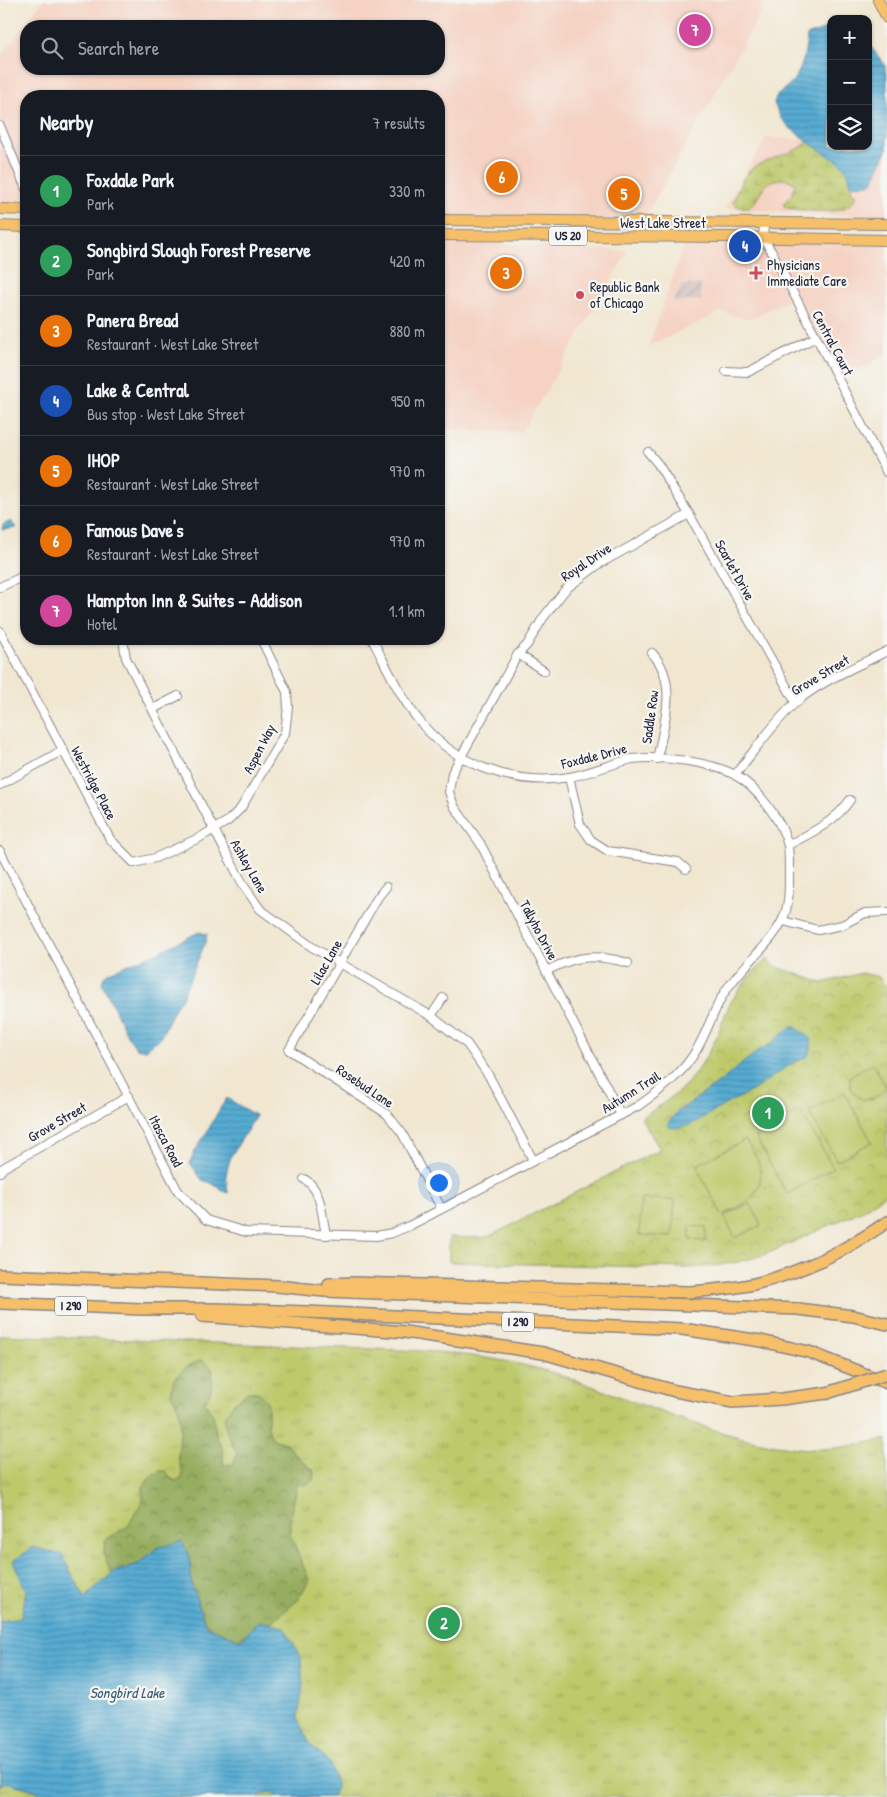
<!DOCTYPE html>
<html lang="en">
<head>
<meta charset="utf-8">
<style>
	body { margin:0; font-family:"Patrick Hand",sans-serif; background:#20242c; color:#f1f3f6 }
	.controls { position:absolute; right:15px; top:15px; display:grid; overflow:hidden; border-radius:10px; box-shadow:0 1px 4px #0004 }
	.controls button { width:45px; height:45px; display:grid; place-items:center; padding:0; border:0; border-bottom:1px solid #363941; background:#171b24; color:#f1f3f6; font:25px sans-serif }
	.you { position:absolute; left:438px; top:1182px; width:18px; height:18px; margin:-12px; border:4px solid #fff; border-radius:50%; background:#1a73e8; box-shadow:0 0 0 8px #1a73e833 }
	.badge { display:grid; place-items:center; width:32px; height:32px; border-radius:50%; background:#1a73e8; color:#fff; font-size:16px; font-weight:700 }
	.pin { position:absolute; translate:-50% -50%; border:2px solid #fff; box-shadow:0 1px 5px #0006 }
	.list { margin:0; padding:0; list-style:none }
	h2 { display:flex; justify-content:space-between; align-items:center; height:65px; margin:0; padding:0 20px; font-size:21px }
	h2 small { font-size:16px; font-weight:400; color:#9ea1a6 }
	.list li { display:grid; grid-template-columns:32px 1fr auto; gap:15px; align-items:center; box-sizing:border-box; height:70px; padding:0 20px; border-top:1px solid #363941 }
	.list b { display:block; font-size:19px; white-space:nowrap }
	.list p { margin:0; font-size:16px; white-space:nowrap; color:#9ea1a6 }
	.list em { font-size:16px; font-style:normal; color:#9ea1a6 }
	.icon { flex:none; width:28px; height:28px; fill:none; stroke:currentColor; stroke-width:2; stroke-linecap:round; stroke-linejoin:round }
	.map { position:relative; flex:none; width:887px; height:1797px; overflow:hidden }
	.search { position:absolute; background:#171b24; box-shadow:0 1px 4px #0004; left:20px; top:20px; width:425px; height:55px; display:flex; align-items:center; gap:12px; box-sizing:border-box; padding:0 18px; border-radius:20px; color:#9ea1a6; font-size:19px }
	.panel { position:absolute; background:#171b24; box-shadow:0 1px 4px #0004; left:20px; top:90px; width:425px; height:555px; border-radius:20px }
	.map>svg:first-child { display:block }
</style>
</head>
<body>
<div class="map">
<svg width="887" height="1797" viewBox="0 0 887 1797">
	<defs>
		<pattern id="industrial-furrows" width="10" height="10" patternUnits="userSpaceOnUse" patternTransform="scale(1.25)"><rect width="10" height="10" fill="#d1bfbd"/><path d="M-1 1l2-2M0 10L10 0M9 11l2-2" fill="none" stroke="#b3a4a3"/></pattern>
		<pattern id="grass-tufts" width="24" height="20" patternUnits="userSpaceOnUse" patternTransform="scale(1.25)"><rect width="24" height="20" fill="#bdc96b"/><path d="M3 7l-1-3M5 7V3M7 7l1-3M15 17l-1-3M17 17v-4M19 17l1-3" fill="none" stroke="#a2ac5e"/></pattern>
		<pattern id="forest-crowns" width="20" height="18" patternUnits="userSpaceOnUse" patternTransform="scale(1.25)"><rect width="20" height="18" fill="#96ad5f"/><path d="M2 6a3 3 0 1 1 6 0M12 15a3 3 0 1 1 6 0" fill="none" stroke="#7a8c50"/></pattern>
		<pattern id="wetland-marsh" width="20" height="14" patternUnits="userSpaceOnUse" patternTransform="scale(1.25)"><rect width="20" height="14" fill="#bdc96b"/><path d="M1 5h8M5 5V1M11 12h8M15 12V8" fill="none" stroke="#a2ac5e"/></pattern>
		<pattern id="park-crowns" width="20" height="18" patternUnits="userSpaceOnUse" patternTransform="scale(1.25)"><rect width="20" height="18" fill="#bdc96b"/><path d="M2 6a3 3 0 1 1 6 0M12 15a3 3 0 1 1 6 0" fill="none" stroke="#a2ac5e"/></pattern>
		<pattern id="water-rules" width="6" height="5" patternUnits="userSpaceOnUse" patternTransform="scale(1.25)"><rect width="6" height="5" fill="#56abd2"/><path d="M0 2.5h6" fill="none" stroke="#478bac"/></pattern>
	</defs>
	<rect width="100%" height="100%" fill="#f6f6f2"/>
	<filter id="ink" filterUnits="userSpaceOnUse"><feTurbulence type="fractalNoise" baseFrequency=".02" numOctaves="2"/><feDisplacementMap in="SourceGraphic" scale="10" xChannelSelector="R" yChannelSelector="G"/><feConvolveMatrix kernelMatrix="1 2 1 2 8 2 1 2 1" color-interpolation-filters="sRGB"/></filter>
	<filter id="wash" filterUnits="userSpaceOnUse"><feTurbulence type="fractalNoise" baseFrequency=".0096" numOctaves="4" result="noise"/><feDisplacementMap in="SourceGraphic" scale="20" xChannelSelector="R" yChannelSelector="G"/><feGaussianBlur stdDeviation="1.12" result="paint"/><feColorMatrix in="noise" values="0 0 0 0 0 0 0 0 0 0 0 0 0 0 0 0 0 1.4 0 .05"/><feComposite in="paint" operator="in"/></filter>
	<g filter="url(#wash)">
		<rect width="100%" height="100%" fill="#f1e7d1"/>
		<g fill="#f5d2c2" fill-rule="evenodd">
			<path d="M43,0H768L643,221L439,217V96H26V208H0V58ZM26,26H439V69H26Z"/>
			<polygon points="767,137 831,142 831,146 887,146 887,218 724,208"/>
			<polygon points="686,239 887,243 887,354 836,381 792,298 751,319 719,312 650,346 649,344"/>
			<polygon points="439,241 628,251 522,432 439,429"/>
		</g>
		<polygon fill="url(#industrial-furrows)" points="701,284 701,300 673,302 682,285"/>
		<path fill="url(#grass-tufts)" stroke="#707653" d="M0,1335L425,1351C472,1355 518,1361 563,1376C644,1403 722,1442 808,1449C835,1451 861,1443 887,1439V1797H0Z"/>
		<path fill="url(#forest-crowns)" stroke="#5c684d" d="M202,1360L212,1368C214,1382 212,1390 205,1402L213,1415L216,1435L223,1451V1465L233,1464L237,1454L226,1430L224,1417L234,1403L248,1392H258L268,1403V1430L273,1439L286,1443L294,1453L314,1471L313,1480L305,1485L298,1483L290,1517V1534L309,1580L298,1600L269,1624L258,1621L241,1640L206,1626L192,1586L189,1554L157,1548L138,1564L112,1573L103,1554L106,1539L128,1526L143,1500V1487L152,1475L160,1471H166L170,1477L175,1481L182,1479V1472L178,1457L181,1423L178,1407L171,1393L174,1379L186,1367Z"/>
		<g fill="url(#wetland-marsh)" stroke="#707653">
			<path d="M808,142L839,162L849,172L852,193L857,195C847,219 808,210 787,208L784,206V203L792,194L795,184C785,175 770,179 763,189C754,202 752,216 733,203C745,166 753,166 788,153C795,150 802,148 808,142Z"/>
			<polygon points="5,1782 35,1790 44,1797 0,1797 0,1786"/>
		</g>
		<path fill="url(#park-crowns)" stroke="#707653" d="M767,959L775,966L822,983L862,973L879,977L887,988V1193L863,1210L771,1252C744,1263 714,1267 685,1268L449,1262V1237L480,1238L490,1236L660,1149L641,1118C658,1107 676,1096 689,1081C701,1066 712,1049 719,1031C722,1023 725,1014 729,1006C738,988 752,973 767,959Z"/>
		<g fill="#bdc96b" stroke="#707653">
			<path d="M873,1063L886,1087C880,1096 873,1100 862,1099C853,1095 848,1086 850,1076Z"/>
			<polygon points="844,1092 872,1142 837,1161 809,1112"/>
			<polygon points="800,1110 833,1168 787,1194 755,1136"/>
			<path d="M745,1140C773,1176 762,1199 722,1215L698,1170L699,1164Z"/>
			<polygon points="641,1199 675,1200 672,1237 639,1235"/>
			<polygon points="750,1203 761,1225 735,1238 724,1216"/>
			<polygon points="690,1226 706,1227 706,1241 690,1240"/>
		</g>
		<g fill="url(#water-rules)" stroke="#3c6686">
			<path d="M828,28L831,29V146H868V47H871L885,65V72L887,73V150L874,180L869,184L851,185L848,172L839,162L812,145L789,127L781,119L774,103C777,93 782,91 789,85C803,71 805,54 807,36Z"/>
			<polygon points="11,521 16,528 2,530 3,525"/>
			<polygon points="199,932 207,934 206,941 181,1000 177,1004 160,1038 145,1050 136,1048 127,1035 102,983 104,976 109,972 154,954"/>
			<polygon points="793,1026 806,1034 811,1040 811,1049 808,1056 788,1066 754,1090 730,1102 690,1125 675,1128 669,1127 668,1123 677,1112 720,1082 756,1052 771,1044 785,1031"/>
			<path d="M227,1098L256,1116L231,1156L226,1174L228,1193L211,1183L202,1180L190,1163C194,1151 200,1143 207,1132C213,1121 219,1109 227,1098Z"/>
			<polygon points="181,1541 189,1554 192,1586 206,1626 241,1640 258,1621 284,1627 301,1657 303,1687 298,1719 310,1744 330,1763 337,1788 332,1797 279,1797 269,1792 256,1797 44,1797 35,1790 5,1782 0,1786 0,1621 21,1618 26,1591 13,1561 33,1547 62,1555 85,1598 112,1573 138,1564 157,1548"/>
		</g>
	</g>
	<g filter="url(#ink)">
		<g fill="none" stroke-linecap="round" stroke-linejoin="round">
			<defs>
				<g id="minor">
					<polyline points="0,126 26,189"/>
					<polyline points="764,224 763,238 773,254 887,473"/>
					<polyline points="726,371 748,372 816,337"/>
					<polyline points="648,452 658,464 689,514 796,703"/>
					<polyline points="0,587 26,575"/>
					<polyline points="0,631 110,839 134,863 155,858 199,838 228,821 241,808 285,733 288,707 287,692 261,639"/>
					<polyline points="123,639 126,658 222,845 244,886 260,909 312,947 431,1016 467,1044 489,1076 533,1160"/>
					<path d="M652,653C679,682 664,724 657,759"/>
					<polyline points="518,654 544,671"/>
					<polyline points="153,709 178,696"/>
					<path d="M735,775C754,751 772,725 794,704C820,681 856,667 887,651"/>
					<polyline points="569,777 580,824 591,840 608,851 678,862 686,869"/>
					<polyline points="0,785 63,750"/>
					<path d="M788,845C811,833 835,822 850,800"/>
					<path d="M0,851L178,1191L206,1220L246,1232L376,1236L392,1233L409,1226L638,1106C661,1090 683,1074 697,1049C707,1032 713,1012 723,995C739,968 770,946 782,921C790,905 789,886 789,869C789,862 789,854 788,846C783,822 757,787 735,775C709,761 661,756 632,759C611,764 590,773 570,777C513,787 452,764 417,718C399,695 386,665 372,639"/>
					<polyline points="386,887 378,897 289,1050 387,1114 402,1133 441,1208"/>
					<polyline points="783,921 818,930 842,925 865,913 887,912"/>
					<path d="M546,971C577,955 595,954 628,963"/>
					<polyline points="431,1016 443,998"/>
					<polyline points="621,1115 480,843 454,806 449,792 452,773 518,654 527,645 543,618 565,590 571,585 599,564 689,514"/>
					<polyline points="0,1172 3,1168 129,1096"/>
					<path d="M304,1179C322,1188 322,1217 326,1235"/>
				</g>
				<g id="major">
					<polyline points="878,0 887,18"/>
					<polyline points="0,209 26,210"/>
					<polyline points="439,220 887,224"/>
					<polyline points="0,226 26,227"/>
					<polyline points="439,235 730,237 887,240"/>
				</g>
				<g id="highway">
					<polyline points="0,1275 277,1286 324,1291 798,1309 853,1316 887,1324"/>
					<path d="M329,1284L353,1283L688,1292C712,1290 735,1289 758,1283C805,1271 847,1250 887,1222"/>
					<polyline points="0,1303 141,1309 215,1309 307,1312 682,1329 761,1341 809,1352 887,1383"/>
					<polyline points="202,1316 405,1332 543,1353 675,1391 733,1402 782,1399 827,1393"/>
				</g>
			</defs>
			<use href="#minor" stroke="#8a8486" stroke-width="10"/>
			<use href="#major" stroke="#8a8486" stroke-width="12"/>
			<use href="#highway" stroke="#8a8486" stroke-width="14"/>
			<use href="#minor" stroke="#fff" stroke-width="8"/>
			<use href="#major" stroke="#f6c06b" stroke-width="10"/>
			<use href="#highway" stroke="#f6c06b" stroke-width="11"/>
			<defs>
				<polyline id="highway-bridge" points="827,1393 887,1374"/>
			</defs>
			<use href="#highway-bridge" stroke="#8a8486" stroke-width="14" stroke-linecap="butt"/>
			<use href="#highway-bridge" stroke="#f6c06b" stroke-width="11"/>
		</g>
	</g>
	<g fill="#d1495b" stroke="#f6f6f2" stroke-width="2">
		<path d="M753.5 265.5h5v5h5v5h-5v5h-5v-5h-5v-5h5z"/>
		<circle cx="580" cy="295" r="5"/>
	</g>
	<g text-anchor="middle" stroke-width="4.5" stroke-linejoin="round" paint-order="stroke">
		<g fill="#f6f6f2" stroke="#626272" stroke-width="1">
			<rect x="549" y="226.5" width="38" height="19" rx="4"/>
			<rect x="55" y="1296.5" width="32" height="19" rx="4"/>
			<rect x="502" y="1312.5" width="32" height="19" rx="4"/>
		</g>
		<g font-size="12" font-weight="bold" fill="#22223b">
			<text x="568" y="240">US 20</text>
			<text x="71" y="1310">I 290</text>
			<text x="518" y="1326">I 290</text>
		</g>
		<g font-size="14" fill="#22223b" stroke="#f6f6f2">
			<text x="663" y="228">West Lake Street</text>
			<text transform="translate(833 343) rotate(62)" y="5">Central Court</text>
			<text transform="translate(586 562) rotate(-34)" y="5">Royal Drive</text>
			<text transform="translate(735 570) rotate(61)" y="5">Scarlet Drive</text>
			<text transform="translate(820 675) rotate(-31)" y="5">Grove Street</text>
			<text transform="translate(650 717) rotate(-82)" y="5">Saddle Row</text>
			<text transform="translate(259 749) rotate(-63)" y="5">Aspen Way</text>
			<text transform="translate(594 756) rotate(-14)" y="5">Foxdale Drive</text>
			<text transform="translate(94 783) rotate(62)" y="5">Westridge Place</text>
			<text transform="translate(249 866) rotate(60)" y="5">Ashley Lane</text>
			<text transform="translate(539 930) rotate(62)" y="5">Tallyho Drive</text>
			<text transform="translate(326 962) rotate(-60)" y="5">Lilac Lane</text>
			<text transform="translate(365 1086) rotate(34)" y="5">Rosebud Lane</text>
			<text transform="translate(631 1092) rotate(-32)" y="5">Autumn Trail</text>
			<text transform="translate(57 1122) rotate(-30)" y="5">Grove Street</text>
			<text transform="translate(166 1141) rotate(62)" y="5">Itasca Road</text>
		</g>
		<g font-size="14" fill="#22223b" stroke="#f6f6f2" text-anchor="start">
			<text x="767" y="270">Physicians<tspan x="767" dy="16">Immediate Care</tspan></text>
			<text x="590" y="292">Republic Bank<tspan x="590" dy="16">of Chicago</tspan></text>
		</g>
		<g font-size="15" font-style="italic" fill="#375977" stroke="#f6f6f2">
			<text x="127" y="1698">Songbird Lake</text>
		</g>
	</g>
</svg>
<div class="controls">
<button>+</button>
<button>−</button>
<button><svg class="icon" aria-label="layers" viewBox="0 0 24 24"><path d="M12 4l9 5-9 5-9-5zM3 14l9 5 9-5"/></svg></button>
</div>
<div class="you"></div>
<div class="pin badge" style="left:768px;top:1113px;background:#2e9e5b">1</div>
<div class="pin badge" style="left:444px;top:1623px;background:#2e9e5b">2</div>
<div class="pin badge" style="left:506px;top:273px;background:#e8710a">3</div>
<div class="pin badge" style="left:745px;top:246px;background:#1a4fb4">4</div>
<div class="pin badge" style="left:624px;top:194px;background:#e8710a">5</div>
<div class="pin badge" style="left:502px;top:177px;background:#e8710a">6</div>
<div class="pin badge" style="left:695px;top:30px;background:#d1479c">7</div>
<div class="search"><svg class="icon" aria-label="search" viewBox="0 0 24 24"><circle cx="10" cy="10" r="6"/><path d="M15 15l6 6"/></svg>Search here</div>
<section class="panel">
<h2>Nearby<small>7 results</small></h2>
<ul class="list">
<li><span class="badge" style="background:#2e9e5b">1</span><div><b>Foxdale Park</b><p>Park</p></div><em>330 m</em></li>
<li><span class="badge" style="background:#2e9e5b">2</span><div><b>Songbird Slough Forest Preserve</b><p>Park</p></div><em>420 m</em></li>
<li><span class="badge" style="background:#e8710a">3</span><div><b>Panera Bread</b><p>Restaurant · West Lake Street</p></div><em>880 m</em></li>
<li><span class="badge" style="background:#1a4fb4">4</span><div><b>Lake &amp; Central</b><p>Bus stop · West Lake Street</p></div><em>950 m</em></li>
<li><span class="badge" style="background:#e8710a">5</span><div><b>IHOP</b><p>Restaurant · West Lake Street</p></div><em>970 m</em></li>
<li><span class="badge" style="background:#e8710a">6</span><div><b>Famous Dave's</b><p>Restaurant · West Lake Street</p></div><em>970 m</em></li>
<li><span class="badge" style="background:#d1479c">7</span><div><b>Hampton Inn &amp; Suites - Addison</b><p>Hotel</p></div><em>1.1 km</em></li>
</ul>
</section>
</div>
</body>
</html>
